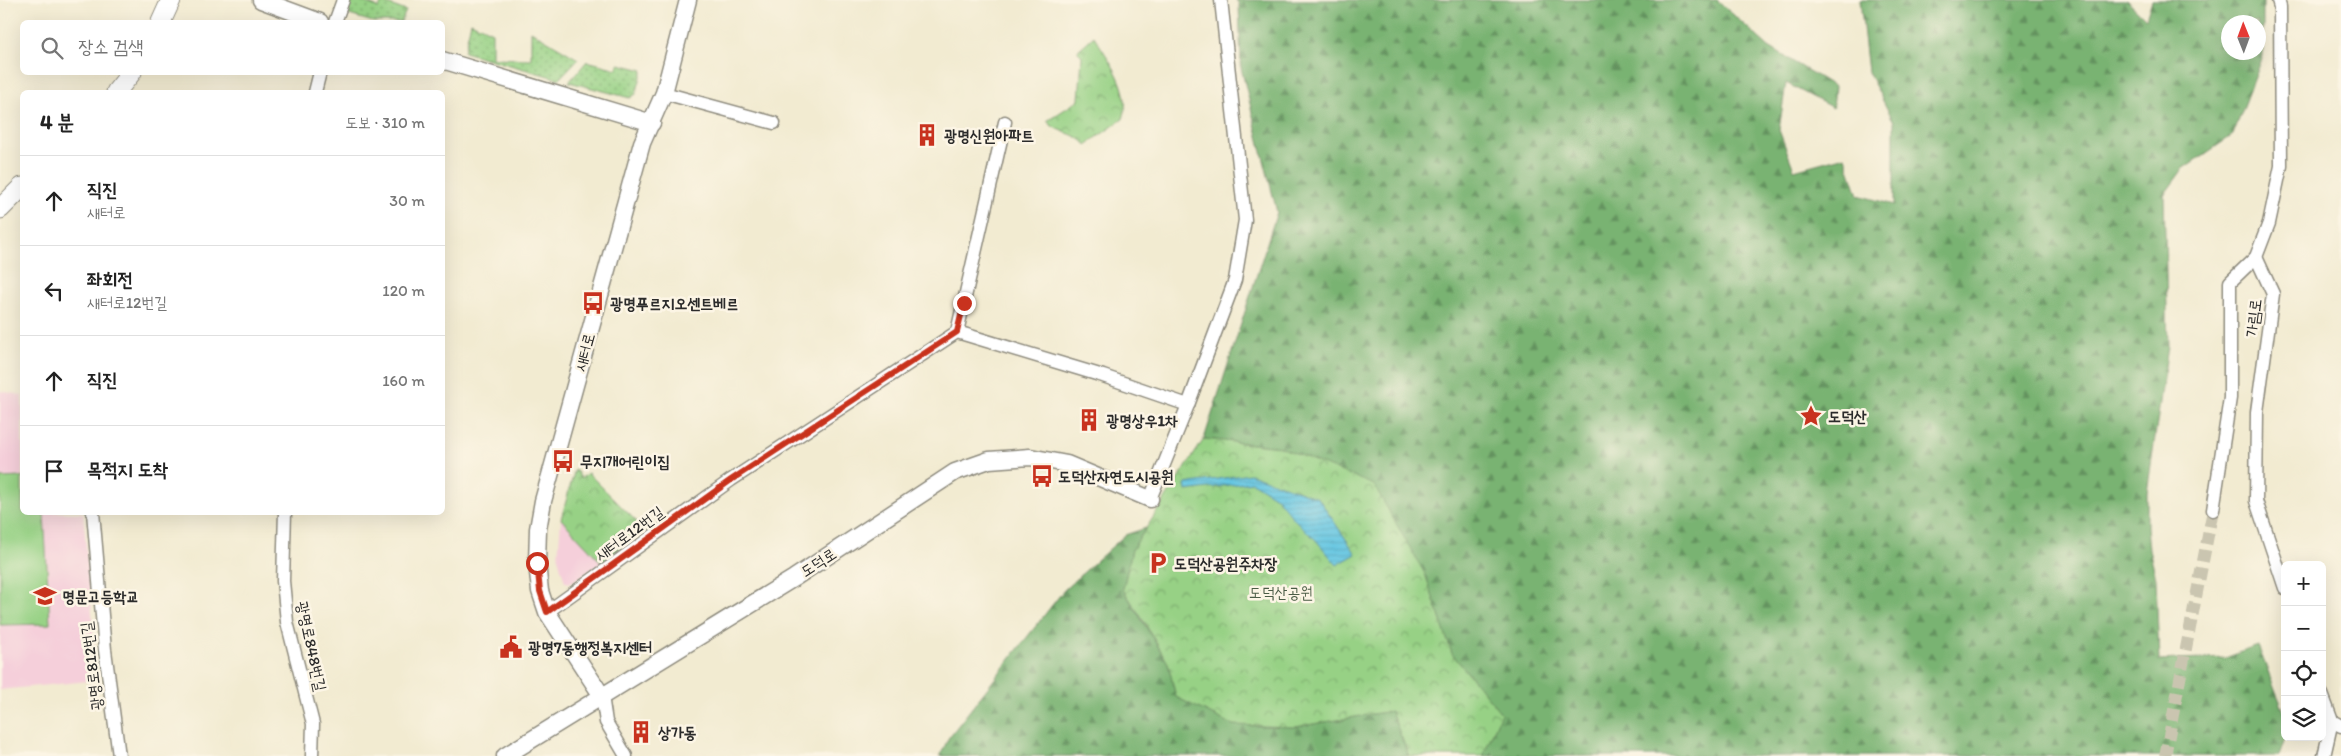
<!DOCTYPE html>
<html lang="ko">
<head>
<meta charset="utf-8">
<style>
	body { margin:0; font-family:Itim,"Poor Story",sans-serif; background:#f2f2f2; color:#222 }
	.controls { position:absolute; right:15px; bottom:15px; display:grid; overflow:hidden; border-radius:8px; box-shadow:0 5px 20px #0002 }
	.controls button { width:45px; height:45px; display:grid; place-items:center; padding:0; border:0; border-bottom:1px solid #e0e0e0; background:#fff; color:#222; font:25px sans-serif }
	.compass { position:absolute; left:2221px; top:15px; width:45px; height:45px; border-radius:50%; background:#fff; box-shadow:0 5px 20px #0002; rotate:359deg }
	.stop { position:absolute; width:15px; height:15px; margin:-11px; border:4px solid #c8321e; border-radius:50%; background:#fff }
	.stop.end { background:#c8321e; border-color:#fff; box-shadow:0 1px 5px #0008 }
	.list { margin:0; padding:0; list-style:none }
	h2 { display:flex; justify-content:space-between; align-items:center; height:65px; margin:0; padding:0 20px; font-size:21px }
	h2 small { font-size:16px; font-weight:400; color:#767676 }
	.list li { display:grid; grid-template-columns:32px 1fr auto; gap:15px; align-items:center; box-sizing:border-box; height:90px; padding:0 20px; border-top:1px solid #e0e0e0 }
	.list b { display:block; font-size:19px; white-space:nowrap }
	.list p { margin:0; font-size:16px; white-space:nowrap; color:#767676 }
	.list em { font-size:16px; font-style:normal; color:#767676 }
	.icon { flex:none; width:28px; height:28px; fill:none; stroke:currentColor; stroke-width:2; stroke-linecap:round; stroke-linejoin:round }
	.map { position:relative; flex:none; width:2341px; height:756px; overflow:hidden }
	.search { position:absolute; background:#fff; box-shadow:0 5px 20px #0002; left:20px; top:20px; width:425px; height:55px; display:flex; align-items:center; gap:12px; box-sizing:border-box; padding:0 18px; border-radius:8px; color:#767676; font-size:19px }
	.panel { position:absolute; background:#fff; box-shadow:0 5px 20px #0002; left:20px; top:90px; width:425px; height:425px; border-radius:8px }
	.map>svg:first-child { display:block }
</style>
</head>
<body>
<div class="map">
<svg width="2341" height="756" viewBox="0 0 2341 756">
	<defs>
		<pattern id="forest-firs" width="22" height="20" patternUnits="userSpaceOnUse" patternTransform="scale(1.25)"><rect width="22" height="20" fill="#79b372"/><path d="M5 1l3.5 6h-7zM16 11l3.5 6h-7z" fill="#63925e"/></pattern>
		<pattern id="park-crowns" width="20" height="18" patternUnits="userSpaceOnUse" patternTransform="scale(1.25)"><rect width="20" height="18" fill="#97d185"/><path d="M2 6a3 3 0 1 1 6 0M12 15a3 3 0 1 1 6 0" fill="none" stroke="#7baa6d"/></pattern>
		<pattern id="garden-dots" width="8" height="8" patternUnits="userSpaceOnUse" patternTransform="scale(1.25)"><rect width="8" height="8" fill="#97d185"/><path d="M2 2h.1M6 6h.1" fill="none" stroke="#7baa6d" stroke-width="1.8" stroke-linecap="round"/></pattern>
		<pattern id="water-rules" width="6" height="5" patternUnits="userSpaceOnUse" patternTransform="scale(1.25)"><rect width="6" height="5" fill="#64c6e2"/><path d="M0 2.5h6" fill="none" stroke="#57aac2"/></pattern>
	</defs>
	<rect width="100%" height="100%" fill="#fcf5e5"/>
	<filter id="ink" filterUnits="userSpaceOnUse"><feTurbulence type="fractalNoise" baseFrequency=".02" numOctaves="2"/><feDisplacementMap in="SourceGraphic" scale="10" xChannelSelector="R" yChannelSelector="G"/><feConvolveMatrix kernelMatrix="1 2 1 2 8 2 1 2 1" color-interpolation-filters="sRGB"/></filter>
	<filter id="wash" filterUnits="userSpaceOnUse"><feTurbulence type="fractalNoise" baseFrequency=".0096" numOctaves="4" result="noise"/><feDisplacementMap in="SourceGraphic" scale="20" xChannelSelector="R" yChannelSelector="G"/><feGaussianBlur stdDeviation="1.12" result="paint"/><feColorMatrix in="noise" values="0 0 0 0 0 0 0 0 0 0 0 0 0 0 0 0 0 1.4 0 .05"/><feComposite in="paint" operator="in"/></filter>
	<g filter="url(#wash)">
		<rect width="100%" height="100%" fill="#f2ebd1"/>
		<g fill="#f5cfda">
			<polygon points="0,391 22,395 22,512 83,513 98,680 0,690"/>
			<polygon points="561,519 602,563 572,583 565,582 558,558"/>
		</g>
		<g fill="url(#forest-firs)" stroke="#526f4e" fill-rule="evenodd">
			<path d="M1236,0H1717L1769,47L1835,87L1833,108L1786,83L1779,130L1794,170L1845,156L1858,195L1894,205V122L1868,72L1860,0H2126L2146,19L2152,0H2263V56L2233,135L2183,169L2164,195L2168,346L2147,493V526L2149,550L2156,578L2159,661L2225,658L2258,646L2285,714L2286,737L2279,756H1483L1501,713L1452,654L1425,574L1281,447L1204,439L1277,212L1241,68L1239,4ZM2228,22H2258V52H2228Z"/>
			<polygon points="1146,528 1132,550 1123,589 1168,663 1176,697 1233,725 1295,727 1391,711 1409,756 940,756 949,737 1064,590 1125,535"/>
		</g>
		<g fill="url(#park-crowns)" stroke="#617e58">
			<path d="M1094,36C1108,59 1133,90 1123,119L1086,145C1075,131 1057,134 1047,121L1079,100L1082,56L1077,51Z"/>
			<polygon points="1204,439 1280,447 1374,485 1425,574 1452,654 1501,713 1483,756 1409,756 1391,711 1295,727 1233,725 1176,697 1168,663 1143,620 1123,589 1132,550"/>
			<polygon points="575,469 581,478 588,473 645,530 602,563 561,519"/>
		</g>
		<g fill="url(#garden-dots)" stroke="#617e58">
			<polygon points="351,0 359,0 379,8 382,2 406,11 401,22 373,22 346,14"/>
			<polygon points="471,22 492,32 492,58 531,59 531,31 578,59 559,79 464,52"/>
			<polygon points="587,61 617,69 619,64 643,70 636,94 630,98 569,82"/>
		</g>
		<polygon fill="#97d185" stroke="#617e58" points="22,477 22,512 44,513 50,624 0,625 0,478"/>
		<polygon fill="url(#water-rules)" stroke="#487886" points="1250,474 1318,498 1356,554 1337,565 1316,540 1294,519 1276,497 1252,482 1186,491 1185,484"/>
	</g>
	<g filter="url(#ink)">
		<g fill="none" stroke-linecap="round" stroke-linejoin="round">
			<polyline stroke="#cac5b0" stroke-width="12" stroke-dasharray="12 6" stroke-linecap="butt" points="2165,756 2213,510"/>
			<defs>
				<g id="minor">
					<polyline points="335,22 343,0"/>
					<polyline points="315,92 320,72"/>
					<polyline points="664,93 774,123"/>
					<polyline points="2256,257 2269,223 2281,166 2280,7 2278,0"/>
					<polyline points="957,332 1005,122"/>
					<polyline points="1188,405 1235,280 1245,220 1221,0"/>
					<polyline points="2213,510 2230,398 2230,282 2256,257 2273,294 2257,412 2256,501 2285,588"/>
					<polyline points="93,512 105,650 119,756"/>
					<polyline points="285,512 283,581 287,622 313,724 312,756"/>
					<polyline points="547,612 731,480 957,332 1103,376 1188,405 1150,499"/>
					<polyline points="2322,694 2332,721 2341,726"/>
					<polyline points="602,696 606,722 626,756"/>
					<polyline points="2324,756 2332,721"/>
				</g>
				<g id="tertiary">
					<polyline points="261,0 320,22"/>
					<polyline points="442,60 652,123"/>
					<polyline points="602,696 547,612 540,591 537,563 538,529 543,501 642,143 664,93 688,0"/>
					<polyline points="505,756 794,578 955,472 989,460 1030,457 1067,464 1150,499"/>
				</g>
				<g id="secondary">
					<polyline points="161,22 171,0"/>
					<polyline points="116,92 132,72"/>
					<polyline points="0,209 22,187"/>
				</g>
			</defs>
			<use href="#minor" stroke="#8e8b7e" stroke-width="15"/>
			<use href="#tertiary" stroke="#8e8b7e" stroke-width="19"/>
			<use href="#secondary" stroke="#8e8b7e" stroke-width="21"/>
			<use href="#minor" stroke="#fff" stroke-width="12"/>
			<use href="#tertiary" stroke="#fff" stroke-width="16"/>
			<use href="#secondary" stroke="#fff" stroke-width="19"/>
		</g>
	</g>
	<g fill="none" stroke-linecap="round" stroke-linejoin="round" filter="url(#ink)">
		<polyline stroke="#c8321e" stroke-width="6" points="537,563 540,591 547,612 731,480 957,332 964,303"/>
	</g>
	<defs>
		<symbol id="building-bare" viewBox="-9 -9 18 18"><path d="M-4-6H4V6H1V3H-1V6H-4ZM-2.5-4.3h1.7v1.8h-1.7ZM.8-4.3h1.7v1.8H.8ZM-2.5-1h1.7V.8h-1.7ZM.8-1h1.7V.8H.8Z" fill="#c8321e" stroke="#fcf5e5" stroke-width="2.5" paint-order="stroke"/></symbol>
		<symbol id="bus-bare" viewBox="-9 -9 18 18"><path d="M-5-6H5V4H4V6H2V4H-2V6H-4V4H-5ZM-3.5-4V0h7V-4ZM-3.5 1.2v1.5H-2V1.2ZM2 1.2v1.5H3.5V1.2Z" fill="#c8321e" stroke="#fcf5e5" stroke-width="2.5" paint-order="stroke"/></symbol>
		<symbol id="sight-bare" viewBox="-9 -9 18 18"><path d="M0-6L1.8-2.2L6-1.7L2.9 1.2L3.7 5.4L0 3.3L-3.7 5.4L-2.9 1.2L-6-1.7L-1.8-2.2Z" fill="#c8321e" stroke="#fcf5e5" stroke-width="2.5" paint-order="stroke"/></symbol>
		<symbol id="parking-bare" viewBox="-9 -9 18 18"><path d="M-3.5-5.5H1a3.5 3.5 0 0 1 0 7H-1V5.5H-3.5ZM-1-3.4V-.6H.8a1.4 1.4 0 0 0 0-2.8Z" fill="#c8321e" stroke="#fcf5e5" stroke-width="2.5" paint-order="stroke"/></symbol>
		<symbol id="school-bare" viewBox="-9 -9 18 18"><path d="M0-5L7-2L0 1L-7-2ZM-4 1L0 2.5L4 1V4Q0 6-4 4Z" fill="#c8321e" stroke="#fcf5e5" stroke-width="2.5" paint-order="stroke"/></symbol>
		<symbol id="civic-bare" viewBox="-9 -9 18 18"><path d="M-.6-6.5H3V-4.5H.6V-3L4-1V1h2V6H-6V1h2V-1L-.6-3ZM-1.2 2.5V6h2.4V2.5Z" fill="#c8321e" stroke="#fcf5e5" stroke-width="2.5" paint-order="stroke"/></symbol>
	</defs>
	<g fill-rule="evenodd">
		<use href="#building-bare" x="911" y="119" width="32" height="32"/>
		<use href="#bus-bare" x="577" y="287" width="32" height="32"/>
		<use href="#sight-bare" x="1795" y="400" width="32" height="32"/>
		<use href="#building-bare" x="1073" y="404" width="32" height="32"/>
		<use href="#bus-bare" x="547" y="445" width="32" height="32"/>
		<use href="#bus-bare" x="1026" y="460" width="32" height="32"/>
		<use href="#parking-bare" x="1142" y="547" width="32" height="32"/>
		<use href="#school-bare" x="29" y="580" width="32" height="32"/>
		<use href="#civic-bare" x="495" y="631" width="32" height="32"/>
		<use href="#building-bare" x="625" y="716" width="32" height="32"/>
	</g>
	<g text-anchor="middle" stroke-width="5" stroke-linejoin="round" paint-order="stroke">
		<g font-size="16" font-weight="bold" fill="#2b2b2b" stroke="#fcf5e5" text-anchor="start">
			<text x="944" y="141">광명신원아파트</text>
			<text x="610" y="309">광명푸르지오센트베르</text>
			<text x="1828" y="422">도덕산</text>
			<text x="1106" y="426">광명상우1차</text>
			<text x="580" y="467">무지개어린이집</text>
			<text x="1058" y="482">도덕산자연도시공원</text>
			<text x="1174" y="569">도덕산공원주차장</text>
			<text x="62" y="602">명문고등학교</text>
			<text x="528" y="653">광명7동행정복지센터</text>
			<text x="658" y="738">상가동</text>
		</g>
		<g font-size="16" fill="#2b2b2b" stroke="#fcf5e5">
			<text transform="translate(2253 318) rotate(-83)" y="6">가림로</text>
			<text transform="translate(584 352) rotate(-75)" y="6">새터로</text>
			<text transform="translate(629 533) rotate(-36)" y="6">새터로12번길</text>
			<text transform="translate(818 562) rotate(-33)" y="6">도덕로</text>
			<text transform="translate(312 646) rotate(78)" y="6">광명로848번길</text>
			<text transform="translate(91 666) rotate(-97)" y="6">광명로812번길</text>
		</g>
		<g font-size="16" fill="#4b5d46" stroke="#fcf5e5">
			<text x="1281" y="598">도덕산공원</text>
		</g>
	</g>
</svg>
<div class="controls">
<button>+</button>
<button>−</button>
<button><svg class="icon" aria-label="locate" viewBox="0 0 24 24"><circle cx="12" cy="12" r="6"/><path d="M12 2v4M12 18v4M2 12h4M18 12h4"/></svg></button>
<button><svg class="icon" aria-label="layers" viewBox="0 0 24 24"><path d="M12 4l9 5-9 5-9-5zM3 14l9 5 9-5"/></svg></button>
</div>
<svg class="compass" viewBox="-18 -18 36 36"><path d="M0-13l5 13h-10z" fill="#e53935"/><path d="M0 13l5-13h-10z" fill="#767676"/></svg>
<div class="stop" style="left:537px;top:563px"></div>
<div class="stop end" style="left:964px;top:303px"></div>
<div class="search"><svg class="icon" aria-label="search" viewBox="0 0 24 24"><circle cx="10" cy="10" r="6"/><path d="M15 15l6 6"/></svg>장소 검색</div>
<section class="panel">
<h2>4 분<small>도보 · 310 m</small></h2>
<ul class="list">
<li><svg class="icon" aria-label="ahead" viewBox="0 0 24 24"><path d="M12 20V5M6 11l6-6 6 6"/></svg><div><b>직진</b><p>새터로</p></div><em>30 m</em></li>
<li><svg class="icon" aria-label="left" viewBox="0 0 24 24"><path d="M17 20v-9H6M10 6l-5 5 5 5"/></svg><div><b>좌회전</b><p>새터로12번길</p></div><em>120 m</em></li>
<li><svg class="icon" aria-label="ahead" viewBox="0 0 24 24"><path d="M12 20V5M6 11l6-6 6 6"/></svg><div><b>직진</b></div><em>160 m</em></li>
<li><svg class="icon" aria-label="arrive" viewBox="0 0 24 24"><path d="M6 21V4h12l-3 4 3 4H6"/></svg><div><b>목적지 도착</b></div></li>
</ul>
</section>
</div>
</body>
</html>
